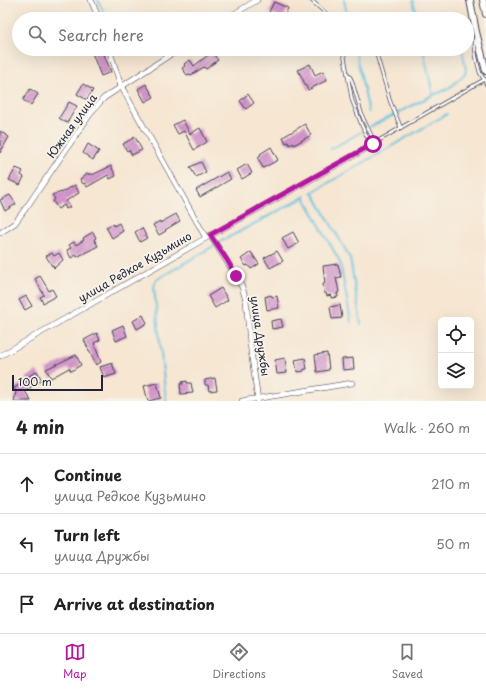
<!DOCTYPE html>
<html lang="en">
<head>
<meta charset="utf-8">
<style>
	body { margin:0; font-family:"Playpen Sans",sans-serif; background:#f2f2f2; color:#222 }
	.controls { position:absolute; right:12px; bottom:12px; display:grid; overflow:hidden; border-radius:6px; box-shadow:0 4px 16px #0002 }
	.controls button { width:36px; height:36px; display:grid; place-items:center; padding:0; border:0; border-bottom:1px solid #e0e0e0; background:#fff; color:#222; font:20px sans-serif }
	.scale { position:absolute; left:12px; bottom:10px; width:91px; box-sizing:border-box; padding-left:4px; border:2px solid #22223b; border-top:0; font-size:11px; line-height:14px; white-space:nowrap; color:#22223b; -webkit-text-stroke:3px #f7f3e8; paint-order:stroke }
	.stop { position:absolute; width:12px; height:12px; margin:-9px; border:3px solid #b5179e; border-radius:50%; background:#fff }
	.stop.end { background:#b5179e; border-color:#fff; box-shadow:0 1px 4px #0008 }
	.list { margin:0; padding:0; list-style:none }
	h2 { display:flex; justify-content:space-between; align-items:center; height:52px; margin:0; padding:0 16px; font-size:17px }
	h2 small { font-size:13px; font-weight:400; color:#767676 }
	.list li { display:grid; grid-template-columns:26px 1fr auto; gap:12px; align-items:center; box-sizing:border-box; height:60px; padding:0 16px; border-top:1px solid #e0e0e0 }
	.list b { display:block; font-size:15px; white-space:nowrap }
	.list p { margin:0; font-size:13px; white-space:nowrap; color:#767676 }
	.list em { font-size:13px; font-style:normal; color:#767676 }
	.icon { flex:none; width:22px; height:22px; fill:none; stroke:currentColor; stroke-width:2; stroke-linecap:round; stroke-linejoin:round }
	.map { position:relative; flex:none; width:486px; height:401px; overflow:hidden }
	.search { position:absolute; background:#fff; box-shadow:0 4px 16px #0002; left:12px; right:12px; top:12px; height:44px; display:flex; align-items:center; gap:10px; box-sizing:border-box; padding:0 14px; border-radius:22px; color:#767676; font-size:15px }
	.sheet { height:232px; background:#fff }
	nav { display:flex; justify-content:space-around; align-items:center; box-sizing:border-box; height:56px; border-top:1px solid #e0e0e0; background:#fff; font-size:11px; color:#767676 }
	nav a { display:grid; justify-items:center; gap:2px }
	nav .on { color:#b5179e }
	.map>svg:first-child { display:block }
</style>
</head>
<body>
<div class="map">
<svg width="486" height="401" viewBox="0 0 486 401">
	<defs>
		<pattern id="building-hatch" width="6" height="6" patternUnits="userSpaceOnUse"><rect width="6" height="6" fill="#d697ce"/><path d="M-1 1l2-2M0 6l6-6M5 7l2-2" fill="none" stroke="#ad7ba8"/></pattern>
	</defs>
	<rect width="100%" height="100%" fill="#f7f3e8"/>
	<filter id="ink" filterUnits="userSpaceOnUse"><feTurbulence type="fractalNoise" baseFrequency=".025" numOctaves="2"/><feDisplacementMap in="SourceGraphic" scale="8" xChannelSelector="R" yChannelSelector="G"/><feConvolveMatrix kernelMatrix="1 2 1 2 8 2 1 2 1" color-interpolation-filters="sRGB"/></filter>
	<filter id="wash" filterUnits="userSpaceOnUse"><feTurbulence type="fractalNoise" baseFrequency=".012" numOctaves="4" result="noise"/><feDisplacementMap in="SourceGraphic" scale="16" xChannelSelector="R" yChannelSelector="G"/><feGaussianBlur stdDeviation="0.9" result="paint"/><feColorMatrix in="noise" values="0 0 0 0 0 0 0 0 0 0 0 0 0 0 0 0 0 1.4 0 .05"/><feComposite in="paint" operator="in"/></filter>
	<g filter="url(#wash)">
		<rect width="100%" height="100%" fill="#f6e6d2"/>
		<g fill="none" stroke-linecap="round" stroke-linejoin="round">
			<g stroke="#60c1de" stroke-width="2">
				<polyline points="98,0 107,19"/>
				<polyline points="344,0 348,19"/>
				<polyline points="413,0 417,19"/>
				<polyline points="355,49 369,113"/>
				<polyline points="423,49 433,95"/>
				<polyline points="370,127 433,95 448,89 465,74 466,69 462,49"/>
				<polyline points="331,149 361,132"/>
				<polyline points="313,192 350,258 361,324"/>
				<polyline points="311,193 447,114"/>
				<polyline points="304,197 340,262 351,322"/>
				<polyline points="166,401 154,287 156,280 222,241 306,196"/>
			</g>
		</g>
		<g id="blocks">
			<g fill="url(#building-hatch)">
				<polygon points="274,2 288,8 283,19 269,12"/>
				<polygon points="102,49 111,72 101,76 92,53"/>
				<polygon points="212,52 218,60 206,69 204,67 191,75 190,74 187,75 182,68 185,66 184,64 190,60 194,66"/>
				<polygon points="310,64 315,75 323,71 327,80 308,90 298,70"/>
				<polygon points="83,84 93,90 87,100 77,94"/>
				<polygon points="146,84 154,97 145,102 138,89"/>
				<polygon points="30,89 38,94 31,105 23,100"/>
				<polygon points="248,94 254,103 246,109 240,101"/>
				<polygon points="69,102 77,106 67,123 59,118"/>
				<polygon points="183,120 190,134 200,128 207,142 194,150 184,131 178,134 173,125"/>
				<polygon points="305,124 311,135 294,145 293,143 290,145 288,142 286,143 283,137"/>
				<polygon points="0,131 9,137 0,153"/>
				<polygon points="135,137 142,150 132,155 129,150 127,151 123,144"/>
				<polygon points="88,144 99,151 93,160 83,153"/>
				<polygon points="271,147 278,160 263,168 258,158 261,156 260,154"/>
				<polygon points="201,162 206,172 196,177 190,167"/>
				<polygon points="247,164 252,173 242,179 237,170"/>
				<polygon points="111,166 116,176 110,179 108,175 87,187 85,183 83,184 80,179 88,173 89,175 91,173 92,175"/>
				<polygon points="16,168 23,171 21,175 24,177 20,185 9,180"/>
				<polygon points="227,172 231,179 200,197 196,190"/>
				<polygon points="75,185 79,193 66,201 70,207 66,209 64,205 58,209 53,201 55,199 52,195 57,193 57,194 61,192 61,193"/>
				<polygon points="10,195 16,204 5,211 0,200"/>
				<polygon points="176,214 180,221 165,230 166,231 159,235 153,225 160,221 160,223"/>
				<polygon points="119,223 123,231 112,238 106,227 113,224 114,226"/>
				<polygon points="142,228 147,238 140,242 135,232"/>
				<polygon points="93,232 96,238 94,239 98,246 77,257 76,255 71,258 67,250 71,248 69,245 74,242 76,245 84,240 83,238"/>
				<polygon points="293,232 299,243 288,249 282,238"/>
				<polygon points="277,251 283,261 270,268 264,258"/>
				<polygon points="251,252 259,264 251,269 248,265 246,266 241,259"/>
				<polygon points="52,253 54,256 59,253 63,260 54,268 53,265 52,266 46,256"/>
				<polygon points="338,264 341,277 336,278 339,292 337,293 338,297 331,298 331,295 327,296 326,293 324,293 323,284 325,283 323,266"/>
				<polygon points="40,276 49,291 52,289 56,296 43,303 40,297 44,295 35,279"/>
				<polygon points="221,288 228,300 215,308 208,296"/>
				<polygon points="271,295 272,297 277,296 279,308 267,310 265,297"/>
				<polygon points="26,296 32,306 25,310 19,300"/>
				<polygon points="340,305 342,318 332,319 330,307"/>
				<polygon points="143,315 147,323 137,329 133,321"/>
				<polygon points="281,319 283,327 272,329 271,321"/>
				<polygon points="123,325 127,336 116,341 112,330"/>
				<polygon points="97,333 100,340 94,343 101,362 96,365 84,340"/>
				<polygon points="327,353 329,370 317,372 315,355"/>
				<polygon points="76,355 81,365 71,371 69,368 51,378 46,369"/>
				<polygon points="285,358 287,373 277,374 275,360"/>
				<polygon points="305,358 307,369 304,369 304,371 297,372 295,360"/>
				<polygon points="353,358 354,369 343,370 342,359"/>
				<polygon points="112,363 116,374 104,378 100,367"/>
				<polygon points="37,371 42,380 25,391 31,401 14,401 16,392 14,388 28,380 26,378"/>
				<polygon points="215,378 217,390 209,391 208,385 205,385 205,380"/>
				<polygon points="187,381 187,383 191,383 193,393 181,394 180,384 183,384 182,382"/>
				<polygon points="157,383 161,398 148,401 144,386"/>
			</g>
		</g>
	</g>
	<g filter="url(#ink)">
		<use href="#blocks" fill-opacity="0" stroke="#423f52" stroke-width="1"/>
		<g fill="none" stroke-linecap="round" stroke-linejoin="round">
			<defs>
				<g id="service">
					<polyline points="311,0 332,19"/>
					<path d="M475,39C474,49 477,63 480,73C482,77 485,79 486,84"/>
					<polyline points="343,49 352,100 362,126 371,146"/>
					<polyline points="375,49 390,101 401,128"/>
					<polyline points="349,75 352,81 363,118 375,143"/>
					<polyline points="364,149 485,79"/>
				</g>
				<g id="minor">
					<polyline points="91,0 99,19"/>
					<polyline points="226,19 257,0"/>
					<polyline points="109,49 121,86 206,238"/>
					<polyline points="0,233 15,223 28,205 93,110 104,98 179,49"/>
					<polyline points="210,235 236,276 242,287 246,300 250,343 258,401"/>
					<polyline points="0,356 206,238 364,150"/>
					<polyline points="242,401 352,383"/>
				</g>
				<g id="tertiary">
					<polyline points="470,0 476,32 486,71"/>
					<polyline points="483,0 486,14"/>
				</g>
			</defs>
			<use href="#service" stroke="#423f52" stroke-width="4"/>
			<use href="#minor" stroke="#423f52" stroke-width="6"/>
			<use href="#tertiary" stroke="#423f52" stroke-width="8"/>
			<use href="#service" stroke="#fff" stroke-width="2.5"/>
			<use href="#minor" stroke="#fff" stroke-width="5"/>
			<use href="#tertiary" stroke="#fff" stroke-width="6"/>
		</g>
	</g>
	<g fill="none" stroke-linecap="round" stroke-linejoin="round" filter="url(#ink)">
		<polyline stroke="#b5179e" stroke-width="5" points="236,276 227,260 210,235 373,144"/>
	</g>
	<g text-anchor="middle" stroke-width="4" stroke-linejoin="round" paint-order="stroke">
		<g font-size="11" fill="#22223b" stroke="#f7f3e8">
			<text transform="translate(72 126) rotate(-54)" y="4">Южная улица</text>
			<text transform="translate(135 267) rotate(-30)" y="4">улица Редкое Кузьмино</text>
			<text transform="translate(260 336) rotate(82)" y="4">улица Дружбы</text>
		</g>
	</g>
</svg>
<div class="controls">
<button><svg class="icon" aria-label="locate" viewBox="0 0 24 24"><circle cx="12" cy="12" r="6"/><path d="M12 2v4M12 18v4M2 12h4M18 12h4"/></svg></button>
<button><svg class="icon" aria-label="layers" viewBox="0 0 24 24"><path d="M12 4l9 5-9 5-9-5zM3 14l9 5 9-5"/></svg></button>
</div>
<div class="scale">100 m</div>
<div class="stop" style="left:373px;top:144px"></div>
<div class="stop end" style="left:236px;top:276px"></div>
<div class="search"><svg class="icon" aria-label="search" viewBox="0 0 24 24"><circle cx="10" cy="10" r="6"/><path d="M15 15l6 6"/></svg>Search here</div>
</div>
<section class="sheet">
<h2>4 min<small>Walk · 260 m</small></h2>
<ul class="list">
<li><svg class="icon" aria-label="ahead" viewBox="0 0 24 24"><path d="M12 20V5M6 11l6-6 6 6"/></svg><div><b>Continue</b><p>улица Редкое Кузьмино</p></div><em>210 m</em></li>
<li><svg class="icon" aria-label="left" viewBox="0 0 24 24"><path d="M17 20v-9H6M10 6l-5 5 5 5"/></svg><div><b>Turn left</b><p>улица Дружбы</p></div><em>50 m</em></li>
<li><svg class="icon" aria-label="arrive" viewBox="0 0 24 24"><path d="M6 21V4h12l-3 4 3 4H6"/></svg><div><b>Arrive at destination</b></div></li>
</ul>
</section>
<nav>
<a class="on"><svg class="icon" aria-label="map" viewBox="0 0 24 24"><path d="M3 6l6-2 6 2 6-2v14l-6 2-6-2-6 2zM9 4v14M15 6v14"/></svg>Map</a>
<a><svg class="icon" aria-label="directions" viewBox="0 0 24 24"><path d="M12 3l9 9-9 9-9-9zM9 14v-3h6M13 9l2 2-2 2"/></svg>Directions</a>
<a><svg class="icon" aria-label="saved" viewBox="0 0 24 24"><path d="M7 4h10v16l-5-4-5 4z"/></svg>Saved</a>
</nav>
</body>
</html>
